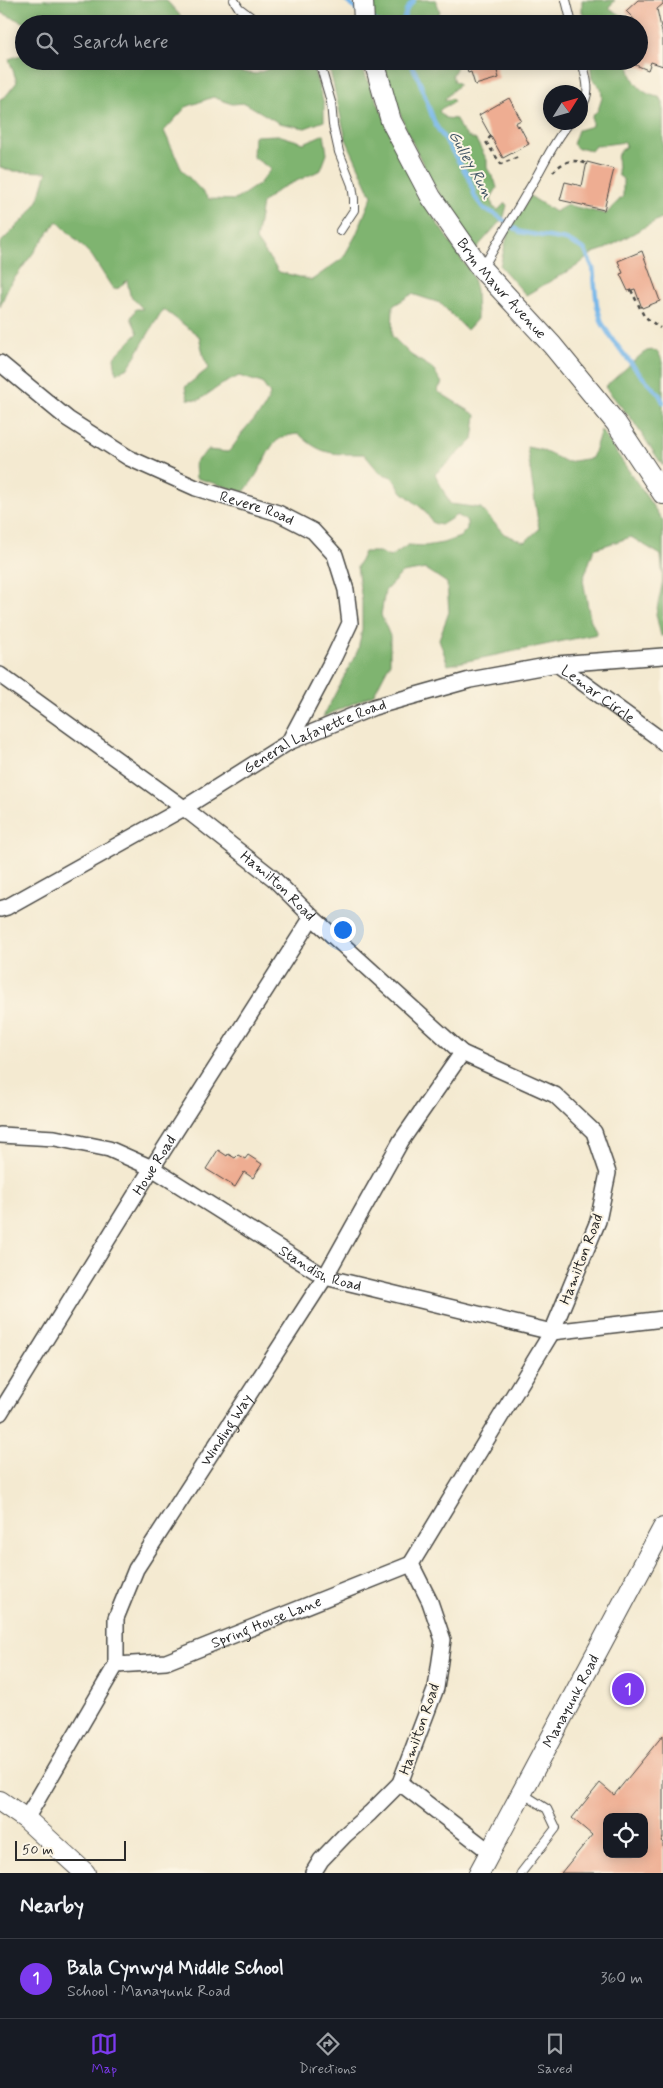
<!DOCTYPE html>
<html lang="en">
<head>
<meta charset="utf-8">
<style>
	body { margin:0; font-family:Mynerve,sans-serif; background:#20242c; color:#f1f3f6 }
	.controls { position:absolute; right:15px; bottom:15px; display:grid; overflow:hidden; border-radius:10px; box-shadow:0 2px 12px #0003 }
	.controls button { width:45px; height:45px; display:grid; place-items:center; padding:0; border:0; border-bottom:1px solid #363941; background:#171b24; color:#f1f3f6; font:25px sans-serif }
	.compass { position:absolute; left:543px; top:85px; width:45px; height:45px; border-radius:50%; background:#171b24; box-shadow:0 2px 12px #0003; rotate:53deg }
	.scale { position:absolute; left:15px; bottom:12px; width:111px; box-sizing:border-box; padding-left:5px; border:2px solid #2b2b2b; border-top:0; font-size:14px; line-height:18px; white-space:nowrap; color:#2b2b2b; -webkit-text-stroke:4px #fcf5e5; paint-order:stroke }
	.you { position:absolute; left:342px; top:929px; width:18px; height:18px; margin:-12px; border:4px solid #fff; border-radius:50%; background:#1a73e8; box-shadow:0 0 0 8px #1a73e833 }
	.badge { display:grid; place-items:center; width:32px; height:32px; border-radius:50%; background:#7c3aed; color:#fff; font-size:16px; font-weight:700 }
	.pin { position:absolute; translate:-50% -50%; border:2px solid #fff; box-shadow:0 1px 5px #0006 }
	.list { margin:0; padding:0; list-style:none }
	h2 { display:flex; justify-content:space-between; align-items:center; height:65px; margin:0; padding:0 20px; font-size:21px }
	h2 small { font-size:16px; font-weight:400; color:#9ea1a6 }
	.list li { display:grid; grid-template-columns:32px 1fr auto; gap:15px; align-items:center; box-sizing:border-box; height:80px; padding:0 20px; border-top:1px solid #363941 }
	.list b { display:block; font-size:19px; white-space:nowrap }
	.list p { margin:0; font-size:16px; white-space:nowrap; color:#9ea1a6 }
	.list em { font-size:16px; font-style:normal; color:#9ea1a6 }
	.icon { flex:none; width:28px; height:28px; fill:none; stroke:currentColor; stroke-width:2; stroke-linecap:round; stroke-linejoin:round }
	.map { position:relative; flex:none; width:663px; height:1873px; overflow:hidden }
	.search { position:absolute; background:#171b24; box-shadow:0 2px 12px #0003; left:15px; right:15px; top:15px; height:55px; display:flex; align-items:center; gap:12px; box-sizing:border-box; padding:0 18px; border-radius:28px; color:#9ea1a6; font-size:19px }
	.sheet { height:145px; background:#171b24 }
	nav { display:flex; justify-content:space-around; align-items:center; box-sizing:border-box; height:70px; border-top:1px solid #363941; background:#171b24; font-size:14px; color:#9ea1a6 }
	nav a { display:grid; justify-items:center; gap:2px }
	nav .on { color:#7c3aed }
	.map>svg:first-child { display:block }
</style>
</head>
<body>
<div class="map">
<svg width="663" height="1873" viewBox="0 0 663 1873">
	<rect width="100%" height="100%" fill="#fcf5e5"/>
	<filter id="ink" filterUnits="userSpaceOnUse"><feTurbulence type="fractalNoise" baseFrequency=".02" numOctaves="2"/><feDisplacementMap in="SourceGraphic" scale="10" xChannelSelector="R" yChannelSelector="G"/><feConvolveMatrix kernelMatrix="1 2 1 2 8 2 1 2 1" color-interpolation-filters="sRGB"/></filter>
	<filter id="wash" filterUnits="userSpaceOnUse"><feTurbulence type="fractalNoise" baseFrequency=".0096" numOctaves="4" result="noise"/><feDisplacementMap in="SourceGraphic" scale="20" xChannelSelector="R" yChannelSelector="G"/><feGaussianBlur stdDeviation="1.12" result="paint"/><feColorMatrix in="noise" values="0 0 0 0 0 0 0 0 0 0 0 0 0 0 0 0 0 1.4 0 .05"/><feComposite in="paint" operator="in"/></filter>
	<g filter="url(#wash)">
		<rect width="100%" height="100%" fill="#f4ead1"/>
		<g fill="#7fb470" stroke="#55704e">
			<polygon points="0,0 166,0 188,24 27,24 0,12"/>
			<polygon points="372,0 436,0 440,12 431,20 431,24 373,24"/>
			<path d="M582,0H615L609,7C615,14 624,13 629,24H588L582,12Z"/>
			<path d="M24,54V61H202L204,67L256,74L288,61H311L324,104V121L305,128L279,123L245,103L232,104L213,97L186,107L164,131L182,170L209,199L235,200L259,184L271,169L253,157L254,136L278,135L304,143L324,134L327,154L321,170L281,188L262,203L256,240L279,272L312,280L343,258L356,235L372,196L346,139L330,70L361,66L423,202L472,275L476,290L477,319L467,330L440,303L412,294L393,306L392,336L411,355L432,368L442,383L437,391L476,415L473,440L435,474L450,504L481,508L504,534L525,542L539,529L527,447L541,450L567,462L592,458L601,430L663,521V636H661L656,614L663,580L661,555L631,537L594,549L583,580L590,618L597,634L448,665L439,639L449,612L447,583L426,569L402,573L385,591L381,615L390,636V663L374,694L323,717L358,650L362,630V601L357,567L364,552H379L390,557L408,545L425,546L443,543L460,537L467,529V521L457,515L441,525L433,523L424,510L402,492L392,477L380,473L364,454C334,454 322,456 299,434C270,436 271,450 258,472C254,479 249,485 244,492L196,478L195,462L208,450L228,452C236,444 239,437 245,429C257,415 264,414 270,394L262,383L239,376L221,385L199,400L188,399L185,387L209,368L204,358L199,336L163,309L128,368L116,373L114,357L138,333L131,318L136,309H143L130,295L127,280L119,288L113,289L92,256L57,221L8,287L0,307V243L27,216L38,201L47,172L12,171L0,167V99L5,97L17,82L9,59Z"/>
			<path d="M383,61H456V69L452,75L454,82L458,83V86L453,90L444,100L452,99L454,101C449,106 443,106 439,111L445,118L456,119L460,128L467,136L476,140L487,160V168L495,181L497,188L491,198L493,207L498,210L505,203L507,205L504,217L473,252C437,192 400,130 383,61Z"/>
			<path d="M590,61H629C629,79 641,95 659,97L663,103V217L605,249L593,253L577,266L526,295L500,266L508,233L530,196L555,212L567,205L606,214L623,196V179L618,175C619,169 616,159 618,154C619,151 624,149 626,146L625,142L595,146L591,151L584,148L578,149L573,144L578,130L592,126V116L598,110L602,98L601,88L592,79Z"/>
			<polygon points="653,350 658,352 663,362 663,466 633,421 605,387 642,354 647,351"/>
		</g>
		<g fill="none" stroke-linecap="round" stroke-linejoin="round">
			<g stroke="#74b6e9" stroke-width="4.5">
				<polyline points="345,0 357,10"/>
				<polyline points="370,18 380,24"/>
				<polyline points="402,24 407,9 414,0"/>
				<polyline points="409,61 418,77 435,124 469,178 475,197 483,208 495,214 520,232 566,240 584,249 593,268 597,306 602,323 612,339 638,372 659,394 663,402"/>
			</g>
		</g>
		<g id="blocks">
			<g fill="#eead92" fill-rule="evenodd">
				<polygon points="638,0 663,0 663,4 657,9 663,37 663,66 651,62 648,70 633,64 634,61 639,61 641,42 639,24 626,11"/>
				<polygon points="464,61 494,61 499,78 475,85 471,72 468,73"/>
				<polygon points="509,98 521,120 515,123 517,127 519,125 529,144 503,158 479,115"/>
				<polygon points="587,162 614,169 604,210 560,200 565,182 582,186"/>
				<polygon points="642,251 660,301 642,308 635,289 628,291 620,274 623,273 618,261"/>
				<polygon points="218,1150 227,1156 228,1154 235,1158 238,1155 245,1159 248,1155 262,1164 253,1178 244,1172 235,1187 206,1169"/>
				<path d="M663,1735V1838L661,1841L663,1843V1873H561L592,1835L572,1818L600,1783L614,1795ZM607,1817H644V1854H607Z"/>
			</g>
		</g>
	</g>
	<g filter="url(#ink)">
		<use href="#blocks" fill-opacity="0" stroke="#494844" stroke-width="1"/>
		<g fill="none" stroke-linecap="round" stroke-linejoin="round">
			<defs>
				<g id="service">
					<polyline points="234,0 239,8 260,24"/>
					<polyline points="566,0 572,24"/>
					<polyline points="319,61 331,102 333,125 339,152 352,185 354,199 354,210 340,231"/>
					<path d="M580,110C592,92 587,81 582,61"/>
					<path d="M483,268C497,242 513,217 528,191C543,167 551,145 570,122"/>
					<polyline points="521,1873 556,1828 547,1809 522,1793"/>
				</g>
				<g id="minor">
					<path id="s1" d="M0,363L68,419L129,458L196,488L278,513L313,531L335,555L346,590L350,623L334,657L289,742"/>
					<path id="s2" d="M557,664L660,739L663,743"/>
					<path id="s3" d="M0,675L184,808L273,878L312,917L462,1053L555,1095L594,1132L608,1173L598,1221L552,1332L411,1564L430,1602L443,1640L436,1688L400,1783L370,1813L345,1835L321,1860L313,1873"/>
					<path id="s4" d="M0,909L7,907L184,808L289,742L374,707L470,680L557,664L663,656"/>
					<path id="s5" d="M0,1135L55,1138L109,1149L152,1168L325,1277L552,1332L663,1319"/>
					<path id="s6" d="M0,1413L152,1168L312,917"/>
					<path id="s7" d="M116,1665L166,1662L411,1564"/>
					<polyline points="400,1783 490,1852"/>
					<path id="s8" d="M26,1819L116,1665V1618L136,1569L325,1277L401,1141L462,1053"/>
				</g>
				<g id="tertiary">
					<polyline points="363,0 364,24"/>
					<path id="s9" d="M374,61L391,121L431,197L479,266L552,345L616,423L663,494"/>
					<polyline points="0,1801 26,1819 85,1873"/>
					<path id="s10" d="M479,1873L663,1528"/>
				</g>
			</defs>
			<use href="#service" stroke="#494844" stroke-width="10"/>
			<use href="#minor" stroke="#494844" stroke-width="18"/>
			<use href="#tertiary" stroke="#494844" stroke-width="22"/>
			<g stroke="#494844" stroke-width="2.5" stroke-dasharray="4 4" stroke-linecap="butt">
				<polyline points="457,24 457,23"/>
				<polyline points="459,61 466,67"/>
				<polyline points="491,136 486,142 501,164 521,156"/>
				<path d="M553,172C563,161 573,158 587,164"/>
				<polyline points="631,290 644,316 660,328"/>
			</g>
			<use href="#service" stroke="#fff" stroke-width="8"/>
			<use href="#minor" stroke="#fff" stroke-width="15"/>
			<use href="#tertiary" stroke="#fff" stroke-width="20"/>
		</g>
	</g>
	<g text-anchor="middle" stroke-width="4" stroke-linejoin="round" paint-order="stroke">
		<g font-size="15" fill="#2b2b2b" stroke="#fcf5e5">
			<text dy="5" stroke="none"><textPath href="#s9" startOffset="264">Bryn Mawr Avenue</textPath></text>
			<text dy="5" stroke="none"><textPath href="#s1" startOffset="298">Revere Road</textPath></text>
			<text dy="5" stroke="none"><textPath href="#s2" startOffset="51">Lemar Circle</textPath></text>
			<text dy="5" stroke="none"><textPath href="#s4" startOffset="360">General Lafayette Road</textPath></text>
			<text dy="5" stroke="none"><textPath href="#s3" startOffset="349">Hamilton Road</textPath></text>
			<text dy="5" stroke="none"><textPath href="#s6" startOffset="292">Howe Road</textPath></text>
			<text transform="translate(581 1259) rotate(-69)" y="5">Hamilton Road</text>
			<text dy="5" stroke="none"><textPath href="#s5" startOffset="354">Standish Road</textPath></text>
			<text dy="5" stroke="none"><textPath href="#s8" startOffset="444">Winding Way</textPath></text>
			<text dy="5" stroke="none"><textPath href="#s7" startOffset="158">Spring House Lane</textPath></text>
			<text dy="5" stroke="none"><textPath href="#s10" startOffset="195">Manayunk Road</textPath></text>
			<text transform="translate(419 1729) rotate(-71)" y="5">Hamilton Road</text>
		</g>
		<g font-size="16" font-style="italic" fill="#415564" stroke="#fcf5e5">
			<text transform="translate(472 164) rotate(61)" y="6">Gulley Run</text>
		</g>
	</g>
</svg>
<div class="controls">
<button><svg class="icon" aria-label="locate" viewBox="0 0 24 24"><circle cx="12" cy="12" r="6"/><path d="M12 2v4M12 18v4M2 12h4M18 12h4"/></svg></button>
</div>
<svg class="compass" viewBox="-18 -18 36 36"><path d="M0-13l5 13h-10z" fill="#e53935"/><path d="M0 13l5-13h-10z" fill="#9ea1a6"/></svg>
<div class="scale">50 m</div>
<div class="you"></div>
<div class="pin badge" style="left:628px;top:1689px">1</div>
<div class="search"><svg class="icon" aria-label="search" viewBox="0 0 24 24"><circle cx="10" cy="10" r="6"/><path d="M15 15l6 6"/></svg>Search here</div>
</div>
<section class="sheet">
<h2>Nearby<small></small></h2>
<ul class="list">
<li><span class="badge">1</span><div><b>Bala Cynwyd Middle School</b><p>School · Manayunk Road</p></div><em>360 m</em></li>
</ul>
</section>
<nav>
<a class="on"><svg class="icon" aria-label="map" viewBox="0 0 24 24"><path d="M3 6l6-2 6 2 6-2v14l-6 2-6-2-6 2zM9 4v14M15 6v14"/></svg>Map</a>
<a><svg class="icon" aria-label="directions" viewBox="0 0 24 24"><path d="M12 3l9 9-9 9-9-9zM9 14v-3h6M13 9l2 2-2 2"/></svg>Directions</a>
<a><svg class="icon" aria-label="saved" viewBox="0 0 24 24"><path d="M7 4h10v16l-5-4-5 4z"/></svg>Saved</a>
</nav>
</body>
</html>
